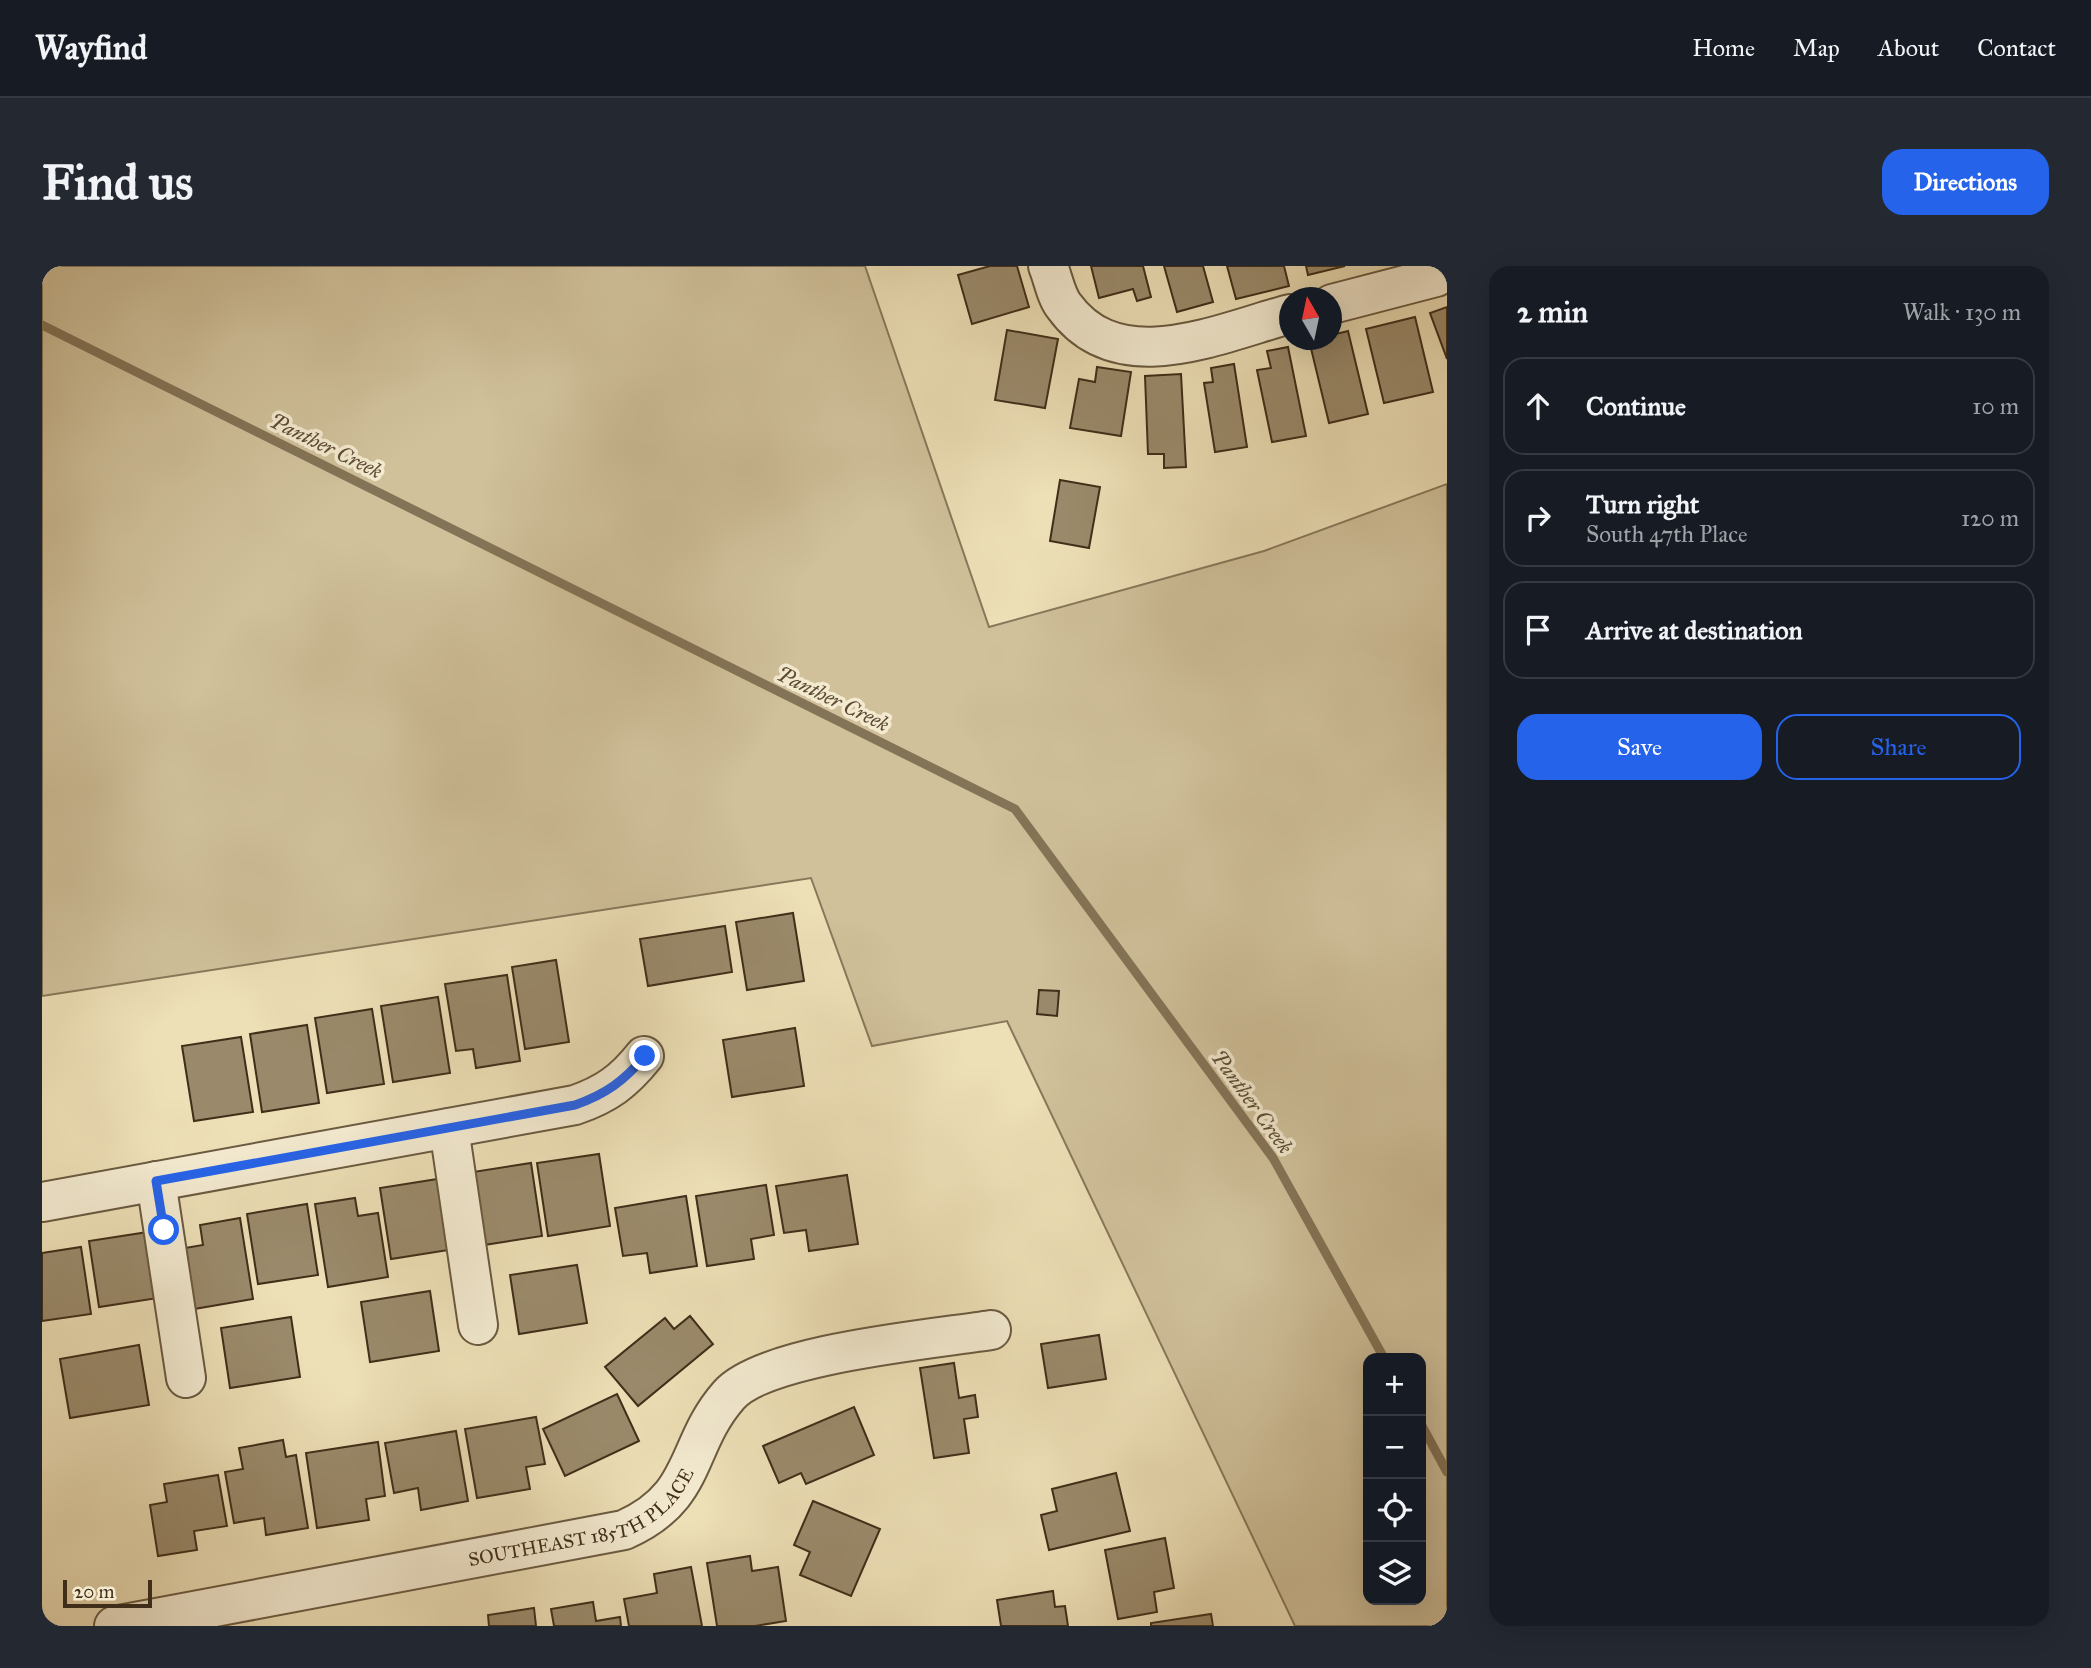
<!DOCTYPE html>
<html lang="en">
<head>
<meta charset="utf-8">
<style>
	body { margin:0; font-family:"IM FELL Great Primer",serif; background:#242831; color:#f1f3f6 }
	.controls { position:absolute; right:21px; bottom:21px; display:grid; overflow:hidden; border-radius:14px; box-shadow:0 7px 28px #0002 }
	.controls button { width:63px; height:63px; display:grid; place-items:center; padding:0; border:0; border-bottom:2px solid #363941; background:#171b24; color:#f1f3f6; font:35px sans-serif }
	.compass { position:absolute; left:1237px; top:21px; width:63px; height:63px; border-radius:50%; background:#171b24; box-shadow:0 7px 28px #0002; rotate:351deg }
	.scale { position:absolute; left:21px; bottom:18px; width:89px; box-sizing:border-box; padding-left:7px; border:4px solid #402e19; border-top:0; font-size:19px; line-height:24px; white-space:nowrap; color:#402e19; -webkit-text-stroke:5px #f3ead0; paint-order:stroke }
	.stop { position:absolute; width:21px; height:21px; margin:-16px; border:5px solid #2563eb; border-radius:50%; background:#fff }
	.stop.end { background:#2563eb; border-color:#fff; box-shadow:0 2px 7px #0008 }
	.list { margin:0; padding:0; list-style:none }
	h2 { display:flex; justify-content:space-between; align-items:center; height:91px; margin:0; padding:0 28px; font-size:30px }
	h2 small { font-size:23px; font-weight:400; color:#9ea1a6 }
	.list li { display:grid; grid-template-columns:46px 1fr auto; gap:21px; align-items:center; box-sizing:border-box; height:98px; margin:0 14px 14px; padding:0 14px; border:2px solid #363941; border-radius:21px }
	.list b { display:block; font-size:26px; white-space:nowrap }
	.list p { margin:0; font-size:23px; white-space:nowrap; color:#9ea1a6 }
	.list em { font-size:23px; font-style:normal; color:#9ea1a6 }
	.actions { display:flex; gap:14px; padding:21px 28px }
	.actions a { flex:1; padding:16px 0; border:2px solid #2563eb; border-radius:21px; text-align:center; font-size:24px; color:#2563eb }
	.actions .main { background:#2563eb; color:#fff }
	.icon { flex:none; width:38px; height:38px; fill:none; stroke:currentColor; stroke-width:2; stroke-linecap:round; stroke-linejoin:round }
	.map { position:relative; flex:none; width:1405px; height:1360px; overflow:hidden; border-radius:21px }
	header { display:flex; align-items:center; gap:42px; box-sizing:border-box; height:98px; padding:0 35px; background:#171b24; border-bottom:2px solid #363941 }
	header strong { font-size:33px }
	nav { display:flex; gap:38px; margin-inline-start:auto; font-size:24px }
	.intro { display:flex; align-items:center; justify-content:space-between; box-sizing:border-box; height:168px; padding:0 42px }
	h1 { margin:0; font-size:49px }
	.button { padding:18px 32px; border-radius:21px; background:#2563eb; color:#fff; font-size:24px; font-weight:700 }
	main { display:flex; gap:42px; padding:0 42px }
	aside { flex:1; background:#171b24; border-radius:21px; box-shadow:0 7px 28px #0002 }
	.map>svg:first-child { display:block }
</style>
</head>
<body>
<header>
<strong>Wayfind</strong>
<nav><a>Home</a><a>Map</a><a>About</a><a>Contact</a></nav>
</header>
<div class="intro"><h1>Find us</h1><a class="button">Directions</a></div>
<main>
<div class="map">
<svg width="1405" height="1360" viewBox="0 0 1405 1360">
	<rect width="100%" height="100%" fill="#eddfb6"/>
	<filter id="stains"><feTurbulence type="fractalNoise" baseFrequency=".00286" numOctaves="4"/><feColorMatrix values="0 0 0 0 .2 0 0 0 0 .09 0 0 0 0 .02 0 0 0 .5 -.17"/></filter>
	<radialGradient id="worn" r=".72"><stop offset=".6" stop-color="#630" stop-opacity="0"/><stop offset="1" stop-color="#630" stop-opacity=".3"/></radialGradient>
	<path fill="#d0c19b" stroke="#88785a" stroke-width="2" fill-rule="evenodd" d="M0,0H823L947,361L1222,285L1405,218V1360H1253L965,755L830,780L769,612L0,730ZM1326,1092H1379V1334H1326Z"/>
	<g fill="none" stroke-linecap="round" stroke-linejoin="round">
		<g stroke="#847457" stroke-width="9">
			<polyline points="0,59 973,543 1231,892 1342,1092"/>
			<polyline points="1379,1158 1405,1206"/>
		</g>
	</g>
	<g fill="#9a8a6b" stroke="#402e19" stroke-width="2">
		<polygon points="948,0 975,0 987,41 930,58 916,9"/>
		<polygon points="1049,0 1101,0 1109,31 1095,35 1091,23 1057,32"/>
		<polygon points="1122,0 1161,0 1171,36 1135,46"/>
		<polygon points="1185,0 1242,0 1247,20 1194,33"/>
		<polygon points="1264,0 1303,0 1266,9"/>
		<polygon points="1405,41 1405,93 1388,47"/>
		<polygon points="1373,51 1391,126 1342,137 1324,63"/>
		<polygon points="965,64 1016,73 1003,142 953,134"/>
		<polygon points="1306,65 1326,148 1287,157 1267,74 1290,74 1290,69"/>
		<polygon points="1246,81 1264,170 1230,176 1215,104 1229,102 1225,85"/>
		<polygon points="1192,98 1205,181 1173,186 1162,117 1171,116 1169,102"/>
		<polygon points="1055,101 1089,106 1079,170 1028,162 1037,113 1053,116"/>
		<polygon points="1139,108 1144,201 1122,202 1122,188 1106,188 1103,110"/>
		<polygon points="1018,214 1058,221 1047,282 1008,275"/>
		<polygon points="751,647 762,715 705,724 694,656"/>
		<polygon points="683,660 690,706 606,720 598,673"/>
		<polygon points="514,694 527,776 483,783 470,701"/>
		<polygon points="465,709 478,795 434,802 431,783 414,785 403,718"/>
		<polygon points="997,724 1017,725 1015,750 995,748"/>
		<polygon points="396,731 408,807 351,816 339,740"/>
		<polygon points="330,743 342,818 285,827 273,752"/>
		<polygon points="265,759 277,837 220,846 208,768"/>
		<polygon points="753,762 762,820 690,831 681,774"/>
		<polygon points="199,771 211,846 152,855 140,780"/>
		<polygon points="557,888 568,960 506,970 495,897"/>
		<polygon points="489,897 500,970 442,979 431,906"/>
		<polygon points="805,909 816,978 767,985 764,964 742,967 734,920"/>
		<polygon points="402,912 413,983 349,993 338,922"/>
		<polygon points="724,919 732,969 709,973 712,993 665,1000 654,930"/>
		<polygon points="644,930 655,1000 608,1007 605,987 581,990 573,942"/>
		<polygon points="313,932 316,950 336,947 346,1011 286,1021 273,938"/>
		<polygon points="265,938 276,1009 216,1018 205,948"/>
		<polygon points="198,952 211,1033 152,1043 143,982 161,979 158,959"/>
		<polygon points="106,966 116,1032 57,1041 47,975"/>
		<polygon points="39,981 49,1048 0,1055 0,987"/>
		<polygon points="535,999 545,1057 477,1068 468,1009"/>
		<polygon points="388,1025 397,1085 328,1096 319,1036"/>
		<polygon points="648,1050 671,1078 596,1140 563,1101 623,1052 632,1063"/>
		<polygon points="249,1051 258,1111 188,1122 179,1062"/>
		<polygon points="1057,1069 1064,1113 1006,1122 999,1078"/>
		<polygon points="97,1079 107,1139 28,1152 18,1093"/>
		<polygon points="912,1097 917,1132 933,1129 936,1151 922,1153 927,1187 892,1192 878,1102"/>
		<polygon points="575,1128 597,1175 523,1210 501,1163"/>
		<polygon points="812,1141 832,1189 764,1218 759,1207 737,1217 721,1180"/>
		<polygon points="494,1151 503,1198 484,1201 488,1223 435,1232 423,1163"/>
		<polygon points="414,1165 426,1235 379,1244 376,1222 352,1227 343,1177"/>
		<polygon points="241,1174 244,1191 254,1189 266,1262 224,1269 222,1252 192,1257 183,1206 201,1203 197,1182"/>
		<polygon points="336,1176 343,1230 324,1233 327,1254 275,1262 264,1187"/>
		<polygon points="1074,1207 1088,1265 1007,1284 999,1249 1015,1245 1010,1223"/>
		<polygon points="176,1209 185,1260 152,1265 155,1284 116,1290 108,1239 125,1236 122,1218"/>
		<polygon points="771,1235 838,1263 809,1330 758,1309 768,1286 752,1279"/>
		<polygon points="1123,1272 1132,1322 1112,1326 1115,1346 1076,1353 1063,1284"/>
		<polygon points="708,1290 710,1305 736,1301 744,1355 713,1360 675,1360 665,1297"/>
		<polygon points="649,1301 660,1360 587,1360 582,1333 615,1327 612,1308"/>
		<polygon points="1011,1325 1013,1341 1023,1340 1026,1360 959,1360 955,1334"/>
		<polygon points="551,1336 554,1355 578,1351 579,1360 512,1360 509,1343"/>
		<polygon points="492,1342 494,1360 447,1360 446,1349"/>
		<polygon points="1169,1348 1171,1360 1109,1360 1109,1357"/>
	</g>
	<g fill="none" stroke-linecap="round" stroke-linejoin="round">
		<defs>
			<g id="minor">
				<path d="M1006,0C1011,12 1014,30 1022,40C1076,115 1177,67 1248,48"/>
				<polyline points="1290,38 1394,11 1403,0"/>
				<polyline points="407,862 436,1059"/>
				<polyline points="114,915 144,1112"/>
				<path d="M0,936L533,839C565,828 582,815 602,790"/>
				<path id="s1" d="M72,1360L582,1264C657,1231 642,1180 687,1129C723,1088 892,1073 949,1064"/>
			</g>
		</defs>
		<use href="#minor" stroke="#6b5a40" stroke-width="42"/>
		<use href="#minor" stroke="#f3ead0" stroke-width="38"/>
	</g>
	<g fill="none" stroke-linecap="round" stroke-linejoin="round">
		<path stroke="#2563eb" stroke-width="9" d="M122,964L114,915L533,839C564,828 582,815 603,790"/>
	</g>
	<g text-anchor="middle" stroke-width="7" stroke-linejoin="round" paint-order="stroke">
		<g font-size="19" fill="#402e19" stroke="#f3ead0">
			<text dy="7" stroke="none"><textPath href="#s1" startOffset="485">SOUTHEAST 185TH PLACE</textPath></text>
		</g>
		<g font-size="21" font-style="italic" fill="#5c4b33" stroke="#f3ead0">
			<text transform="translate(284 180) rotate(26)" y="7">Panther Creek</text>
			<text transform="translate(791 433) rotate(26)" y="7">Panther Creek</text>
			<text transform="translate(1210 836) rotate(54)" y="7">Panther Creek</text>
		</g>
	</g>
	<rect width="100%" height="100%" filter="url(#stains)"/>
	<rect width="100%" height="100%" fill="url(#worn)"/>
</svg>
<div class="controls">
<button>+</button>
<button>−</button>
<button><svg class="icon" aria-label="locate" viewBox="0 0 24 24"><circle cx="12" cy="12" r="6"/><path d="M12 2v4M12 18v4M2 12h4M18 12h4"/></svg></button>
<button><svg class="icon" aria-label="layers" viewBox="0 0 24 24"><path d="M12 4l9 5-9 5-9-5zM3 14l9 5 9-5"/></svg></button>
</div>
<svg class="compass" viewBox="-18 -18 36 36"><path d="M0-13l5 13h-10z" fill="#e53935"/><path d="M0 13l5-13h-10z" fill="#9ea1a6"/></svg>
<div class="scale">20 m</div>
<div class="stop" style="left:122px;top:964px"></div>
<div class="stop end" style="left:603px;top:790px"></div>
</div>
<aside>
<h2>2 min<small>Walk · 130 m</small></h2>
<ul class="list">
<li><svg class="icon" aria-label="ahead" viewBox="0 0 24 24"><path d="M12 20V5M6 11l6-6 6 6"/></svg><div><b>Continue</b></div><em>10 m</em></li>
<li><svg class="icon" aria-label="right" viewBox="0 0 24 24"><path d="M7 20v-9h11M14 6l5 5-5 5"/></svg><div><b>Turn right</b><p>South 47th Place</p></div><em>120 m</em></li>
<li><svg class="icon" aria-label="arrive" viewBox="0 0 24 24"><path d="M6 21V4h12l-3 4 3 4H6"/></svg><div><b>Arrive at destination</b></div></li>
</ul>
<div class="actions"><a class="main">Save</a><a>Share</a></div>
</aside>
</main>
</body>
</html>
